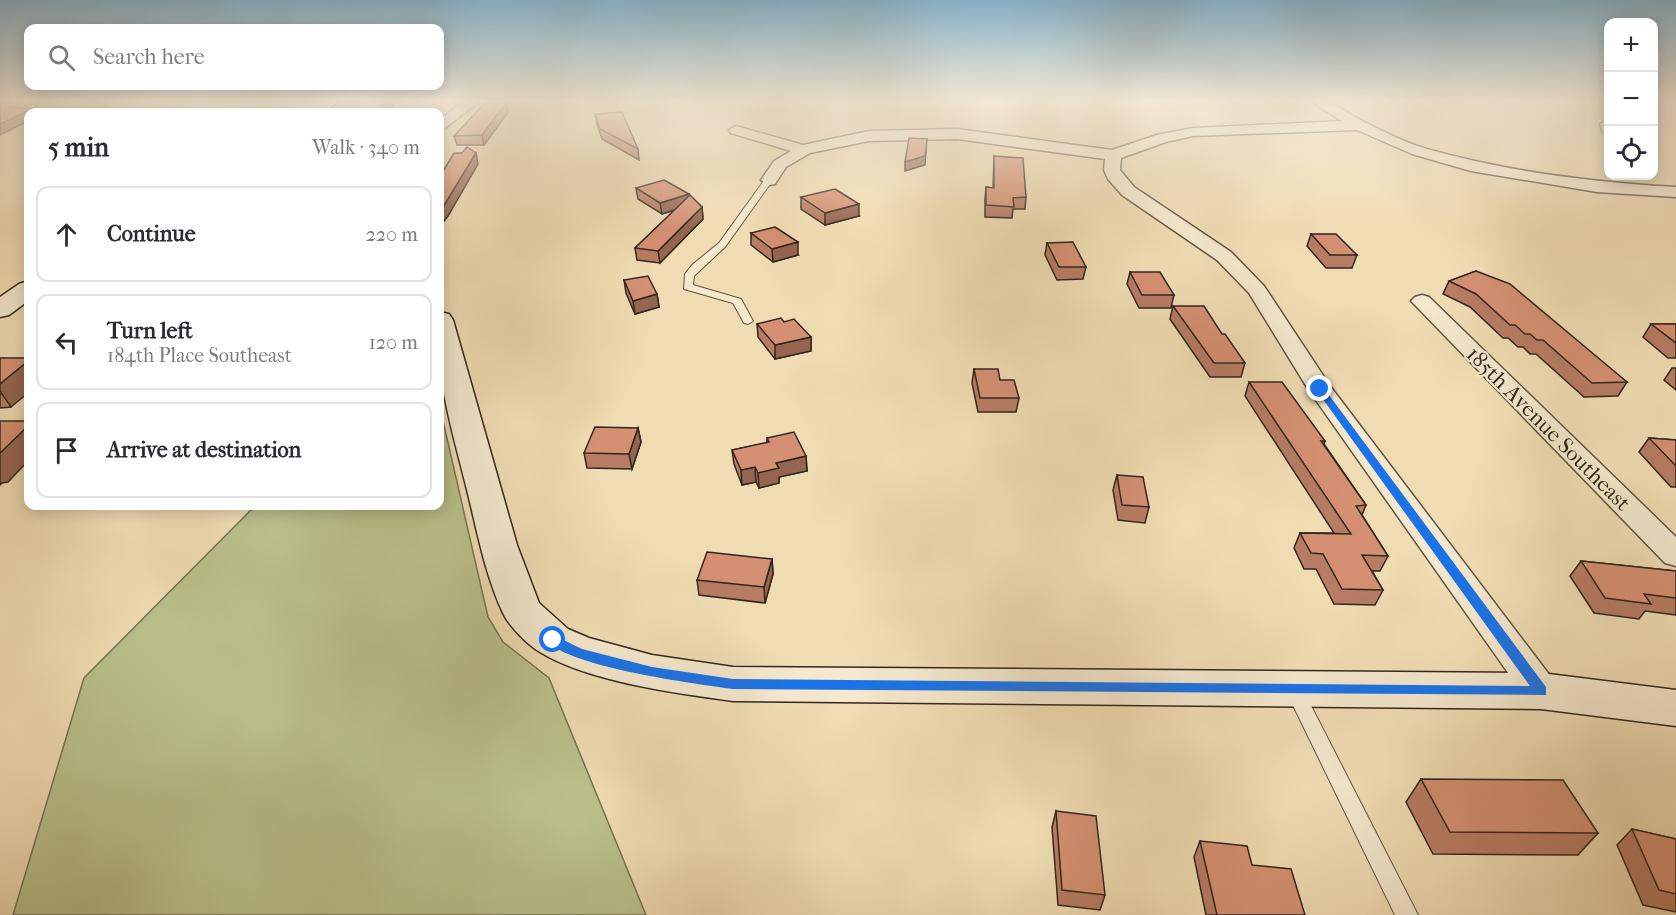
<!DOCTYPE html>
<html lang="en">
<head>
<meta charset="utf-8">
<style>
	body { margin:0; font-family:"IM FELL French Canon",serif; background:#f7f7f7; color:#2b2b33 }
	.controls { position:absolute; right:18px; top:18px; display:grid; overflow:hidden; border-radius:12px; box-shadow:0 3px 15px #0003 }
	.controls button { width:54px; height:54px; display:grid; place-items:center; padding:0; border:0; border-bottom:2px solid #e1e1e2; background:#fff; color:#2b2b33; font:30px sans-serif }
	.stop { position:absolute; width:18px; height:18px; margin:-14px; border:4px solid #1a73e8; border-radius:50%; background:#fff }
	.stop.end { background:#1a73e8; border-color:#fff; box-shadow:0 2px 6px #0008 }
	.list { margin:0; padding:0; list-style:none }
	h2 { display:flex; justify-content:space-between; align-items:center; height:78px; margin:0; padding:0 24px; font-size:26px }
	h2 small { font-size:20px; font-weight:400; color:#7c7c81 }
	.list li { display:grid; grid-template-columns:39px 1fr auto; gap:18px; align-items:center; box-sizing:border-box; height:96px; margin:0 12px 12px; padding:0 12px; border:2px solid #e1e1e2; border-radius:12px }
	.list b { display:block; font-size:22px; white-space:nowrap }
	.list p { margin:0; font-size:20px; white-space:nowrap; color:#7c7c81 }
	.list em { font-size:20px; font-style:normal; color:#7c7c81 }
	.icon { flex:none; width:33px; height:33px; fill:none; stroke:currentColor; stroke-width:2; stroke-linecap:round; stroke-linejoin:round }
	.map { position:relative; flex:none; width:1676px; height:915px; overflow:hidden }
	.search { position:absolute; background:#fff; box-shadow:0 3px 15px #0003; left:24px; top:24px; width:420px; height:66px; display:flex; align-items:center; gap:15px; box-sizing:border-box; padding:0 21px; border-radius:12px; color:#7c7c81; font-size:22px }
	.panel { position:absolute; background:#fff; box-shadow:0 3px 15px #0003; left:24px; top:108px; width:420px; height:402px; border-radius:12px }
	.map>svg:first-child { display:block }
</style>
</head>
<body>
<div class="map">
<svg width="1676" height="915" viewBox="0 0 1676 915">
	<rect width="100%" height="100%" fill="#f0dcb3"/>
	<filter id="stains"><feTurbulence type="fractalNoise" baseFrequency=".00333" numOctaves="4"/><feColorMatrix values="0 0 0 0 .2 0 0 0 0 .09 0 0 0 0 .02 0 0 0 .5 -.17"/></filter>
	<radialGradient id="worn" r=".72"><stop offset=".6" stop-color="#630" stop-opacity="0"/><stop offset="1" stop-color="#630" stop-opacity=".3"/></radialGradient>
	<polygon fill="#bac08c" stroke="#757454" stroke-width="1.5" points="440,408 488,617 503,642 549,678 646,915 13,915 84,678 255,506 440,506"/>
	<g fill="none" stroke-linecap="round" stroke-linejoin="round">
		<defs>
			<g id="lane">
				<polygon points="766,178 773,180 725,247 694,276 693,285 741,299 753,321 748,324 744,323 733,303 684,289 685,274 692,265 719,243"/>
				<polygon points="1295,684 1301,686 1418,915 1395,915 1286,691 1289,686"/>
			</g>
			<g id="street">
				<polygon points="465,101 480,101 445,128 440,129 440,119"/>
				<path d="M1310,101C1331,99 1345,112 1364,122C1384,132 1406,143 1427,149C1508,172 1592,182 1676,187V197L1597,192L1471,171L1412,154L1357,130L1193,136L1166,142L1121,158L1120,170L1134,187L1231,252L1264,286L1330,386L1554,681L1559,691L1554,701L1541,705L1528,701L1308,389L1249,293L1217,260L1122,195L1108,179L1104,170L1105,159L957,139L869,141L810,153L786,167L775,184L769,185L761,180L774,161L791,151L731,133L729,130L736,126L803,145L869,131L957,129L1112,150L1157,135L1193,128L1342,121Z"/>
				<polygon points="1608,120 1608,133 1603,132 1600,124"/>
				<polygon points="1422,295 1429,297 1676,537 1676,566 1665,563 1415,305 1411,301 1415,297"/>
			</g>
			<g id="secondary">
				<polygon points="28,281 28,301 9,315 0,317 0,297 19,284"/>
				<path d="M440,312L449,314L453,320L517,545L539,603L568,629L589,638L652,655L733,667L1541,673L1676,690V726L1541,709L733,701C676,693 589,682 540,652C527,644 509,626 503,613C485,575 477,530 467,490C453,432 433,372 440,312Z"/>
			</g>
		</defs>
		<use href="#lane" stroke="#605442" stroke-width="2"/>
		<use href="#street" stroke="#605442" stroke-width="3"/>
		<use href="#secondary" stroke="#30271c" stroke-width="3"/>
		<use href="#lane" fill="#f5e8ce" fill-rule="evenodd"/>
		<use href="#street" fill="#f5e8ce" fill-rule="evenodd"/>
		<use href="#secondary" fill="#f5e8ce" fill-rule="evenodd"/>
	</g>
	<g fill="#b77c63" stroke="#30271c" stroke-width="1.5">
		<polygon points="508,112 484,145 457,145 454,136"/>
		<polygon points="595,114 638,149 639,160 602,139 597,124"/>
		<polygon points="994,156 1026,197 1025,209 1013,209 1012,218 985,217 985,199 986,187 993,188"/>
		<polygon points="636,188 689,194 689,196 702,207 703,219 660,263 637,260 635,248 675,210 662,214 638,199"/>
		<polygon points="801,197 859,216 825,225 801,209"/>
		<polygon points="751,233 798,255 773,262 751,245"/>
		<polygon points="1311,234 1357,255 1352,268 1326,268 1307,246"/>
		<polygon points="1047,243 1086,267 1083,279 1057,280 1045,255"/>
		<polygon points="1476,271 1627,382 1618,396 1584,397 1536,354 1530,354 1523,347 1518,347 1508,338 1503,338 1470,307 1443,294 1449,281"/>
		<polygon points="1130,272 1174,295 1171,308 1139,308 1127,284"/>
		<polygon points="624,280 657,294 659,307 635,314 626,293"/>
		<polygon points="1173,306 1222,334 1245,363 1241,377 1210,377 1170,319"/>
		<polygon points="784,322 811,337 811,351 775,359 758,337 757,324"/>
		<polygon points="1651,324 1676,324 1676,358 1668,358 1643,337"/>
		<polygon points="0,358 11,407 0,408"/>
		<polygon points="1672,368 1676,368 1676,390 1664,380"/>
		<polygon points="974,369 1000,380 1019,398 1016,412 978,412 972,383"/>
		<polygon points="1249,382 1325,441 1324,444 1366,505 1362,515 1388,556 1380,571 1372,571 1383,590 1375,605 1334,604 1316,569 1304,569 1294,548 1300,533 1334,533 1245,396"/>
		<polygon points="638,428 641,442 632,469 587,468 584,453"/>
		<polygon points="767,438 806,456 807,471 779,477 779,483 759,488 756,482 742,485 734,464 732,450 767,443"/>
		<polygon points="1649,438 1676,440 1676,487 1671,487 1639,452"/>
		<polygon points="1117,475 1149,507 1145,523 1118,520 1113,490"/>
		<polygon points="772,559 773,574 765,603 699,595 697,580"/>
		<polygon points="1581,561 1676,571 1676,615 1645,611 1639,619 1594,613 1570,576"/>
		<polygon points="1421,779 1598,833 1578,855 1433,854 1406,802"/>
		<polygon points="1056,811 1105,895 1100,910 1058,905 1052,827"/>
		<polygon points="1632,829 1676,839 1676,912 1643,905 1617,845"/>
		<polygon points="1200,841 1252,865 1305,915 1206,915 1194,857"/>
	</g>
	<g fill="#956550" stroke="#30271c" stroke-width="1.5">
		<polygon points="390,101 391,101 394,109 390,112 391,112 380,112 382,106"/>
		<polygon points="23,102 28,110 34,108 36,112 28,112 28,121 0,135 0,124 10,108"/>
		<polygon points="506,103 508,112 484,145 482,135"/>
		<polygon points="927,139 925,165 905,171 905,162"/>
		<polygon points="476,153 478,164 448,216 440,226 440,210"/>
		<polygon points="689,194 690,205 662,214 660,203"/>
		<polygon points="859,204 859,216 825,225 825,213"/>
		<polygon points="702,207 703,219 660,263 658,251"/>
		<polygon points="798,242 798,255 773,262 772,249"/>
		<polygon points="657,294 659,307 635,314 633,301"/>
		<polygon points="811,337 811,351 775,359 775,345"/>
		<polygon points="28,361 28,393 11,407 0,391 0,384"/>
		<polygon points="28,426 28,461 8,482 2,483 0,485 0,453"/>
		<polygon points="638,428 641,442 632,469 629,454"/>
		<polygon points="806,456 807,471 779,477 779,483 759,488 758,473 776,463"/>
		<polygon points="755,467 756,482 742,485 741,470"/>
		<polygon points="772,559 773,574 765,603 764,587"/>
	</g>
	<g fill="#d59073" stroke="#30271c" stroke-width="1.5">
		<polygon points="340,101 390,101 382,106 389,107 380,112 325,112"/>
		<polygon points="0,102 23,102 10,108 34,108 0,124"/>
		<polygon points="485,103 506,103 482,135 454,136"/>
		<polygon points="622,112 638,149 600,129 595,114"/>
		<polygon points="909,138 927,139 925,156 905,162"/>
		<polygon points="467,147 476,153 445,204 440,210 440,176 454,153 462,153"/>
		<polygon points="994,156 1023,158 1026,197 1013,198 1014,207 986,205 986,187 994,188"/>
		<polygon points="664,180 689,194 660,203 636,188"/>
		<polygon points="835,189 859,204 825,213 801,197"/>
		<polygon points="690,195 702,207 658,251 635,248"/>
		<polygon points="775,227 798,242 772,249 751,233"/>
		<polygon points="1311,234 1336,234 1357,255 1330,255"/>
		<polygon points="1073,242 1086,267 1059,267 1047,243"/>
		<polygon points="1476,271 1510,284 1627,382 1592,383 1543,340 1537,340 1530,334 1525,334 1515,325 1510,325 1476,294 1449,281"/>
		<polygon points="1130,272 1160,272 1174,295 1142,295"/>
		<polygon points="648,276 657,294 633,301 624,280"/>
		<polygon points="1173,306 1204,306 1222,334 1225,334 1245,363 1214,363"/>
		<polygon points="781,318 784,322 794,319 811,337 775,345 757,324"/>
		<polygon points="1651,324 1676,324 1676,343"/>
		<polygon points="0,358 28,358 28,361 0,384"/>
		<polygon points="974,369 998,369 1000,380 1014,380 1019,398 980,398"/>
		<polygon points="1249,382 1282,382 1325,441 1321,441 1366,505 1356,506 1388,556 1362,555 1383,590 1342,589 1323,554 1311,553 1300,533 1351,534"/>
		<polygon points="0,421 28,421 28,426 0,453"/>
		<polygon points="595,427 638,428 629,454 584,453"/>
		<polygon points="794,432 806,456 776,463 779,468 758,473 755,467 741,470 732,450 769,442 767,438"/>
		<polygon points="1649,438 1676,440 1676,466"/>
		<polygon points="1117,475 1143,477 1149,507 1122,505"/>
		<polygon points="707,552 772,559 764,587 697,580"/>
		<polygon points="1581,561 1676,571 1676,598 1644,594 1651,604 1605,598"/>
		<polygon points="1421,779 1563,780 1598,833 1450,832"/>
		<polygon points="1056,811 1096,816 1105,895 1062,890"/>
		<polygon points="1632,829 1676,839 1676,894 1659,890"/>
		<polygon points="1200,841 1247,846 1252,865 1291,869 1305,915 1217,915"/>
	</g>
	<linearGradient id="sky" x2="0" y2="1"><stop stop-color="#89b7d2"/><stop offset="0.44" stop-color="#f8efdd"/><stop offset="1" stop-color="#f8efdd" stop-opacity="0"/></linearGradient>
	<rect width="1676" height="229" fill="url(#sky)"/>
	<path fill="#1a73e8" d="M1317,387H1323L1546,687V695L733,689C697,684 566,667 547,640L553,635L582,649L652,667L733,679L1530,686L1317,391Z"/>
	<g text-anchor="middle" stroke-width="4.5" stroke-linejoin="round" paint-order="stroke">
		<g font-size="22" fill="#30271c" stroke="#f5e8ce">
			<text transform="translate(1549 428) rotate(45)" y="8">185th Avenue Southeast</text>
		</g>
	</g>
	<rect width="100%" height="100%" filter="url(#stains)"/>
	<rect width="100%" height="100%" fill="url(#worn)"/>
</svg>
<div class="controls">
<button>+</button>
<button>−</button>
<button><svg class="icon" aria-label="locate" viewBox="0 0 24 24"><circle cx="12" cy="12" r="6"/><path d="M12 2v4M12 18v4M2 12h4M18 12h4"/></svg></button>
</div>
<div class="stop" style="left:553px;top:640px"></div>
<div class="stop end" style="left:1320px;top:389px"></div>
<div class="search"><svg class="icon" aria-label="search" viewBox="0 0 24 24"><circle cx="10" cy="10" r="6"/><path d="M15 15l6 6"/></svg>Search here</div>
<section class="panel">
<h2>5 min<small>Walk · 340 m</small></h2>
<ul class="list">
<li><svg class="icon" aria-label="ahead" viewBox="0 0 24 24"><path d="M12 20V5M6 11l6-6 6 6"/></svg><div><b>Continue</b></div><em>220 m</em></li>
<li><svg class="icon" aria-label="left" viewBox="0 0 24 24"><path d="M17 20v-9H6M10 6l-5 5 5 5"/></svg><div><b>Turn left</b><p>184th Place Southeast</p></div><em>120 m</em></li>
<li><svg class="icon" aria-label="arrive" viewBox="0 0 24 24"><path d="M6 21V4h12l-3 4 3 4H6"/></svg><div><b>Arrive at destination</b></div></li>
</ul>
</section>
</div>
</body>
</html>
